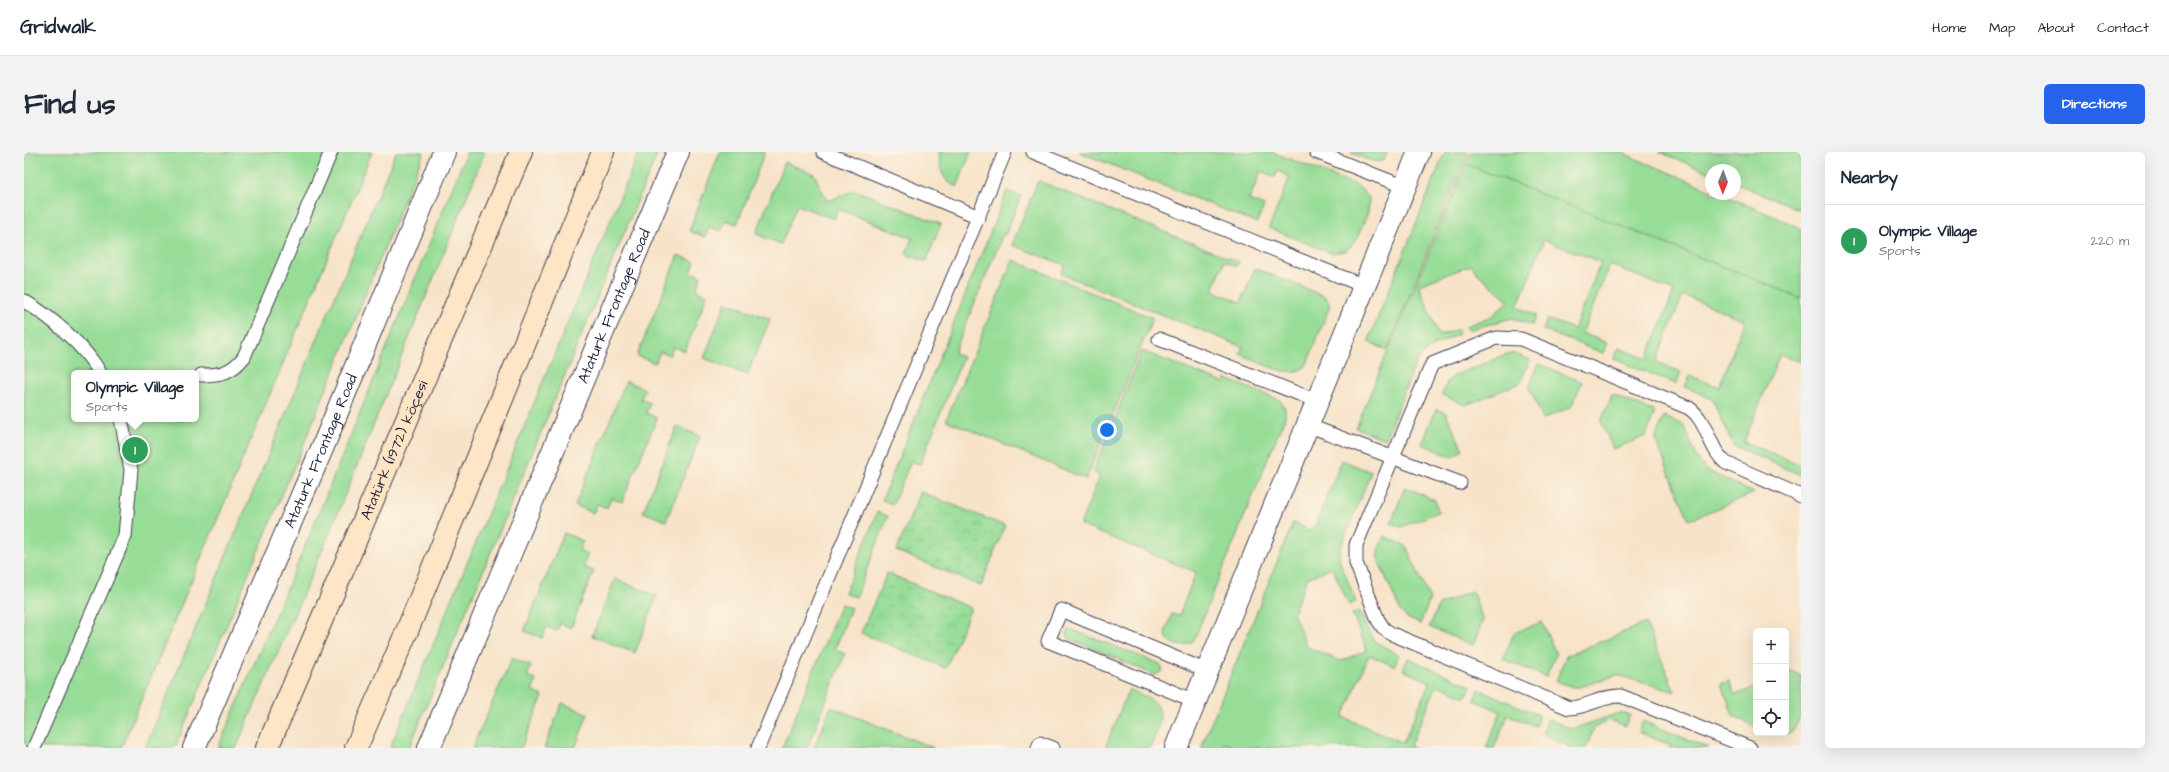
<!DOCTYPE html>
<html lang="en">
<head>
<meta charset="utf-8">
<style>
	body { margin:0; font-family:"Architects Daughter",sans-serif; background:#f2f2f3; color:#1f2937 }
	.controls { position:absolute; right:12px; bottom:12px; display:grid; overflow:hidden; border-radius:6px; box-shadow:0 4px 16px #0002 }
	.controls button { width:36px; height:36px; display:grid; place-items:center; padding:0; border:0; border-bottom:1px solid #e0e1e3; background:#fff; color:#1f2937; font:20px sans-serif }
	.compass { position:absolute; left:1681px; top:12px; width:36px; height:36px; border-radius:50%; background:#fff; box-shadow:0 4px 16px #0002; rotate:181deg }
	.you { position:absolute; left:1083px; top:278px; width:14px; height:14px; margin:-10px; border:3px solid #fff; border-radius:50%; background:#1a73e8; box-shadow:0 0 0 6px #1a73e833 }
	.badge { display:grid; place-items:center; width:26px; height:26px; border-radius:50%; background:#2563eb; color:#fff; font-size:13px; font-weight:700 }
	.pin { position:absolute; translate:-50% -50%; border:2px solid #fff; box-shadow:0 1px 4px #0006 }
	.popup { position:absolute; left:47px; top:218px; width:128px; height:52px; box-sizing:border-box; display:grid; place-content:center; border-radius:6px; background:#fff; filter:drop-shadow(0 1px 3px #0005); font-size:13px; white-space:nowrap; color:#747a83 }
	.popup b { font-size:15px; color:#1f2937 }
	.popup::after { content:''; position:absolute; left:50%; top:100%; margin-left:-8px; border:8px solid transparent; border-top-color:#fff }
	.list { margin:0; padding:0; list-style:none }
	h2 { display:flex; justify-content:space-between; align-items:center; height:52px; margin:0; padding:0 16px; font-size:17px }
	h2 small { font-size:13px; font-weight:400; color:#747a83 }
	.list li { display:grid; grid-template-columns:26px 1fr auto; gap:12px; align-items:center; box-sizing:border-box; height:72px; padding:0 16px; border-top:1px solid #e0e1e3 }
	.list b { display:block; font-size:15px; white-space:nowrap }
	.list p { margin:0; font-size:13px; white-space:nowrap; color:#747a83 }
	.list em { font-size:13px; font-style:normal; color:#747a83 }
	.icon { flex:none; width:22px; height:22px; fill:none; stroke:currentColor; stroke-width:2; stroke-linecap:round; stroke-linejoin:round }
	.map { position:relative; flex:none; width:1777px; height:596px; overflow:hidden; border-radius:6px }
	header { display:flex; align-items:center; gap:24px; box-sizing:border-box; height:56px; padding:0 20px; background:#fff; border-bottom:1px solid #e0e1e3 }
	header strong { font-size:19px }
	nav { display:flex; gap:22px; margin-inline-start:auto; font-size:14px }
	.intro { display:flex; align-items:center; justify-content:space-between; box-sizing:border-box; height:96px; padding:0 24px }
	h1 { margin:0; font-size:28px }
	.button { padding:10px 18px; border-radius:6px; background:#2563eb; color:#fff; font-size:14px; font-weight:700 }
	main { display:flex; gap:24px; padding:0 24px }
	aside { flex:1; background:#fff; border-radius:6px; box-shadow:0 4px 16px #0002 }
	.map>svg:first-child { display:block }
</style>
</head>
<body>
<header>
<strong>Gridwalk</strong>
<nav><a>Home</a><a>Map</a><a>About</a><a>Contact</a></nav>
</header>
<div class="intro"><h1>Find us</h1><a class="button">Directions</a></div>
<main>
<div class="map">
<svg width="1777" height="596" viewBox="0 0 1777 596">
	<defs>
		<pattern id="park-crowns" width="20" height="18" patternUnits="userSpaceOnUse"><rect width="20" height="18" fill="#97dd97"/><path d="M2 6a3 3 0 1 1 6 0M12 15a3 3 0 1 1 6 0" fill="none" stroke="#82bd83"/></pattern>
	</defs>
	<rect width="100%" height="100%" fill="#fcf5e5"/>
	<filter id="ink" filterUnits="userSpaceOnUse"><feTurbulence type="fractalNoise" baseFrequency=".025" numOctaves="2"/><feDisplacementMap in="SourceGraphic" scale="8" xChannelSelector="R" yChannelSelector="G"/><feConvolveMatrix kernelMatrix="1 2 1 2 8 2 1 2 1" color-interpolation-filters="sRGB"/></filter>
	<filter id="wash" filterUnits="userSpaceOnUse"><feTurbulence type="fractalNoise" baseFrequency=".012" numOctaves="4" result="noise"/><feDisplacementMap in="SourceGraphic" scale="16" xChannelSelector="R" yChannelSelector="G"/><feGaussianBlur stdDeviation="0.9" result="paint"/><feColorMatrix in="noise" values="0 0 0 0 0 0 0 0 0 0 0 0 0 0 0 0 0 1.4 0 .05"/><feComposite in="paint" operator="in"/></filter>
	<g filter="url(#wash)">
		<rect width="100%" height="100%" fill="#f7e3c9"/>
		<g fill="#97dd97" stroke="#5c8069" fill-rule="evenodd">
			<path d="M0,0H348L97,596H0ZM50,221H172V267H50Z"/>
			<polygon points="372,0 400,0 283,284 153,591 150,596 121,596"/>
			<polygon points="443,0 461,0 303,387 212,596 194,596 287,380"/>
			<polygon points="615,0 634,0 385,596 366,596"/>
			<polygon points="696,0 741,0 713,72 702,68 697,79 685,75 681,85 665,79"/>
			<path d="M915,0H947L933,35C917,29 916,15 915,0Z"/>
			<polygon points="1055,0 1248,0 1334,34 1345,45 1344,60 1332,89 1322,99 1307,101 1245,76 1266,25 1254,19 1251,25 1237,19 1225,48 1240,54 1233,71"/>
			<path d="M1326,0H1363L1360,8C1350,13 1336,4 1326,0Z"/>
			<polygon points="1421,0 1444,0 1363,198 1344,190"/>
			<polygon points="1447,0 1596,0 1687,38 1687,42 1697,42 1777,76 1777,146 1442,12"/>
			<polygon points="1635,0 1777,0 1777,58 1711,31 1711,18 1687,18 1687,21"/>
			<polygon points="760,10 790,22 803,49 831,38 917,72 902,110 882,102 888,86 814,57 810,67 773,53 757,92 732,82"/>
			<polygon points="1442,12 1777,146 1777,210 1756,202 1720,290 1777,313 1777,323 1710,294 1688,247 1661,235 1666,224 1695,235 1721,168 1659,143 1632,210 1657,220 1652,232 1590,207 1595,196 1623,207 1650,139 1586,113 1558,181 1583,191 1579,201 1519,178 1523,167 1550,177 1577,110 1520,88 1493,155 1512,163 1508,173 1488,166 1444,178 1442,174 1468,164 1485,149 1451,119 1448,113 1395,133 1415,184 1434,177 1435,182 1409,194 1393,208 1361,287 1332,276"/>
			<path d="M1014,29L1215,110L1213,114L1200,109L1189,139L1217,150L1231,116L1300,144L1305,149V156L1282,214C1266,229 1234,209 1216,202L1219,195L1037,122L1041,113L988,93Z"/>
			<polygon points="983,39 997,44 981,83 979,82 930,201 939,205 896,312 887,309 869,352 858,348"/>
			<polygon points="654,103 671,110 667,120 677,124 672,138 683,143 661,199 649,195 646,203 636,200 631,211 613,204"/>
			<polygon points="989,108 1129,166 1062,327 922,268"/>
			<polygon points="702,150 746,167 723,223 680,206"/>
			<path d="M1118,199L1200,231L1202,227L1256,248L1261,256V265L1170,488C1161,498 1144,494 1141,481L1148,462L1155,464L1172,420L1056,373L1076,324L1069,320Z"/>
			<polygon points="1482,202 1491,202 1506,208 1496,231 1442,253 1418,243 1423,230 1430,224"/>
			<polygon points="1515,212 1558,230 1547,255 1519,267 1505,235"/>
			<polygon points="602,229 621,237 617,247 626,251 622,261 633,266 598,350 587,346 583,356 573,352 569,361 551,353"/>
			<polygon points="1588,243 1631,260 1622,284 1589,297 1577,269"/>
			<polygon points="1412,257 1422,261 1439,298 1428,305 1398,292"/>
			<polygon points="1640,265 1660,273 1674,308 1682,318 1730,341 1665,368 1631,287"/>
			<polygon points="653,274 676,284 642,369 619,360"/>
			<polygon points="1318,308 1347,320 1315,400 1315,407 1332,450 1325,453 1308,415 1283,426 1269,461 1283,495 1317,509 1343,498 1328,462 1335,459 1350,489 1375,503 1370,514 1345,503 1319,565 1379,591 1406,530 1379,518 1384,506 1447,534 1442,545 1413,533 1386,594 1390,596 1213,596 1200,591 1198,596 1177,596 1269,371 1289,379"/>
			<polygon points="1381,335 1411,348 1414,360 1377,375 1367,371"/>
			<polygon points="853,360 864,364 832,445 821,441"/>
			<polygon points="540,381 559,389 555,398 564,402 559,415 570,419 547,476 536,471 533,479 523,475 518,486 500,479"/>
			<polygon points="1360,384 1382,394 1406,447 1396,472 1383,466 1377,460 1354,408 1354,399"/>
			<polygon points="591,427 633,444 611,501 568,484"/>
			<polygon points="1448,439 1459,468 1449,493 1405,475 1415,453"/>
			<polygon points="817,452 827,456 811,497 821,502 783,596 758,596"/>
			<polygon points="1518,470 1532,502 1522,525 1479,507 1490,481"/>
			<polygon points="1622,471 1651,540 1593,523 1556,535 1549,535 1532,529 1542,504"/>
			<polygon points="1046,477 1136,512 1139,519 1131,523 1046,487 1043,484 1043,480"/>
			<polygon points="488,506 507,514 503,524 512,528 508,539 519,544 497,596 448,596"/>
			<polygon points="1763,517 1777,524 1777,563 1769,579 1759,583 1749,581 1762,581 1762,523 1765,521"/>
			<polygon points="1705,529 1711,543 1732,535 1732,574 1710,565 1697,532"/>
			<path d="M1105,537C1143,553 1141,561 1126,596H1081Z"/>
			<polygon points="1455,537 1515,563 1511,574 1484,563 1470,596 1462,596 1477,560 1450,548"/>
			<polygon points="538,551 564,562 551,596 520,596"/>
			<polygon points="807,555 910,596 790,596"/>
			<polygon points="1595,561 1606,563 1601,574 1585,568 1570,576 1562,596 1544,596 1544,594 1518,582 1524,567 1548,577"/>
			<polygon points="1619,569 1684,596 1645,596 1646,593 1614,580"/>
		</g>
		<g fill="url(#park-crowns)" stroke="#5c8069">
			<polygon points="897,340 981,374 957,434 872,399"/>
			<polygon points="863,421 947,456 922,516 837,481"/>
		</g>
	</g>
	<g filter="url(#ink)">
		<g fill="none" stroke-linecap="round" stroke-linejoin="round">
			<defs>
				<g id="service">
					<polyline points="799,0 955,65"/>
					<polyline points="1009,0 1340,134"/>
					<polyline points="1292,0 1381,35"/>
					<path d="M0,149C27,165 61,194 76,221"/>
					<polyline points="1135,187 1293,249"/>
					<path d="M177,223C197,223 207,221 220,205L307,0"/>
					<polyline points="1283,273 1436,331"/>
					<polyline points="1171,549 1024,489 1037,458 1183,519"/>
					<polyline points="10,596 101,384 107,318 97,267"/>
					<polyline points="734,596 981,0"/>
					<polyline points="1014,596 1016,591 1029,596"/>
					<path d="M1726,596L1597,544C1579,543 1563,556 1545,556L1368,482L1360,477L1354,468L1332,411V393L1408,212L1472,186L1497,187L1665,256C1684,269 1684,296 1702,311L1777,344"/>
				</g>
				<g id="minor">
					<path id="s1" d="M170,596L300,292L420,0"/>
					<path id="s2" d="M405,596L654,0"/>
					<polyline points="1152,596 1395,0"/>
				</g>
				<g id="secondary">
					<path id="s3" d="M243,596L497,0"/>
					<polyline points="332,596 383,479 579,0"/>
				</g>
			</defs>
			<use href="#service" stroke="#423f50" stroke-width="15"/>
			<use href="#minor" stroke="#423f50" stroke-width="24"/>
			<use href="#secondary" stroke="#423f50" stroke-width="24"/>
			<use href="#service" stroke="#fff" stroke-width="13"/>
			<use href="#minor" stroke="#fff" stroke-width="22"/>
			<use href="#secondary" stroke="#fee5c5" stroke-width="22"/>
		</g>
	</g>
	<g text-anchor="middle" stroke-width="3" stroke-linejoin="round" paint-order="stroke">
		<g font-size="15" fill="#22223b" stroke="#fcf5e5">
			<text dy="5" stroke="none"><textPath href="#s2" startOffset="479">Ataturk Frontage Road</textPath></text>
			<text dy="5" stroke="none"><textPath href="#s3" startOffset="324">Atatürk (1972) köçesi</textPath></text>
			<text dy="5" stroke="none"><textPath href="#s1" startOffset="323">Ataturk Frontage Road</textPath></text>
		</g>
	</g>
</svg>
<div class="controls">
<button>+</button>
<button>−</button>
<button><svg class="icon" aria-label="locate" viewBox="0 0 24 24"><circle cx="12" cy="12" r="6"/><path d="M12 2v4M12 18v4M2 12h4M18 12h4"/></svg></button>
</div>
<svg class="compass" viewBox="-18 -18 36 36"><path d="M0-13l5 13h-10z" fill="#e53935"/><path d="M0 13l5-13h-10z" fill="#747a83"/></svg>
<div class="you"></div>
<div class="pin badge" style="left:111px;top:298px;background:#2e9e5b">1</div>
<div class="popup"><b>Olympic Village</b>Sports</div>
</div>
<aside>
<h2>Nearby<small></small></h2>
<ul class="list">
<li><span class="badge" style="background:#2e9e5b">1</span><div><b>Olympic Village</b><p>Sports</p></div><em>220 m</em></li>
</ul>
</aside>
</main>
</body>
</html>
